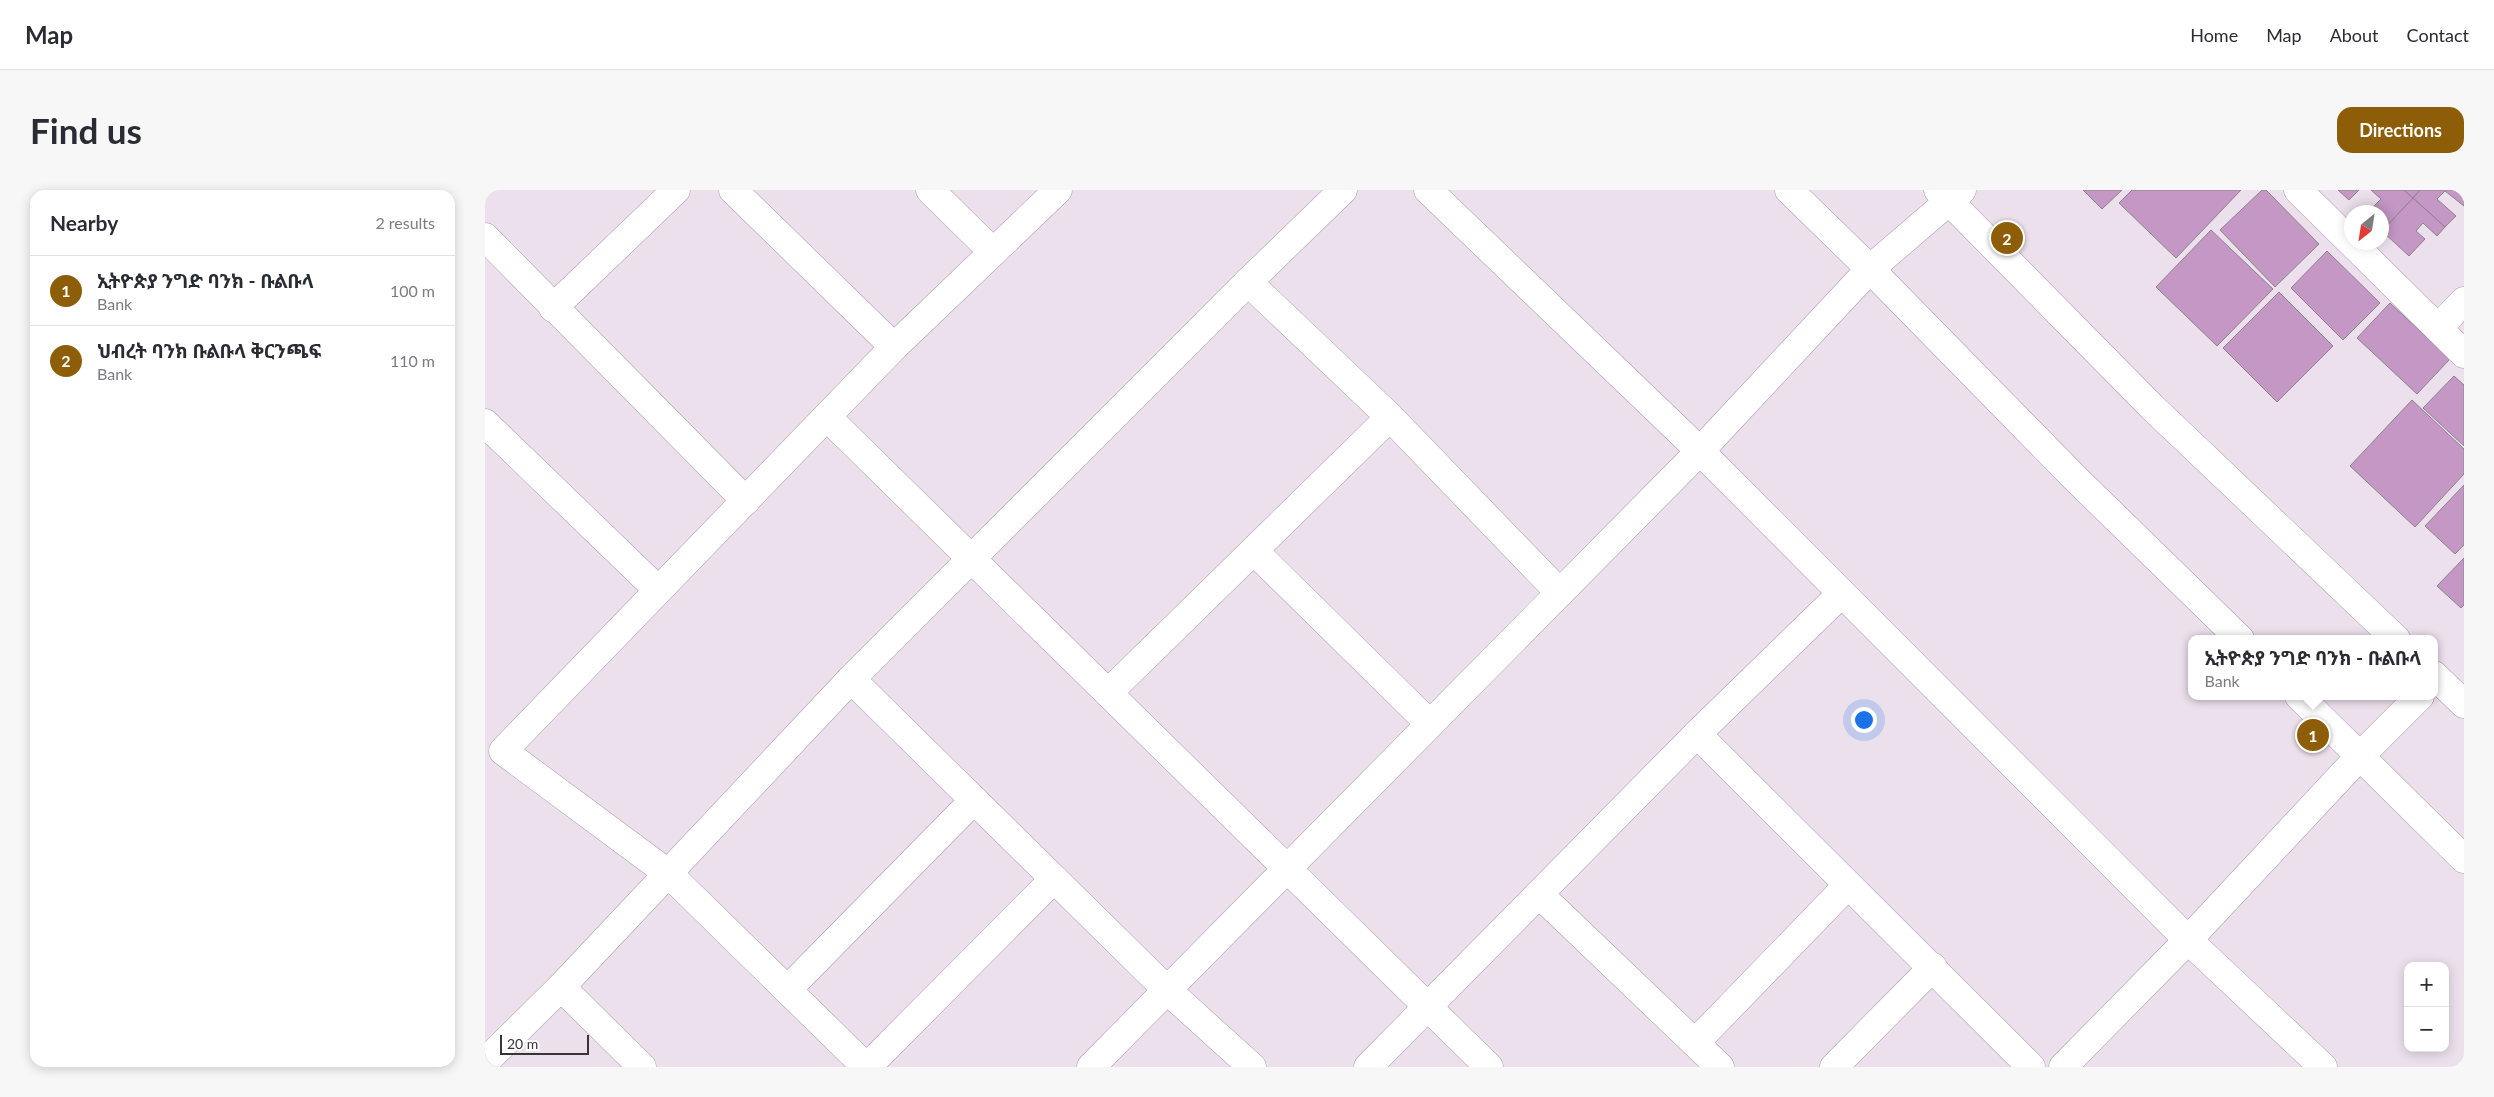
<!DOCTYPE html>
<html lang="en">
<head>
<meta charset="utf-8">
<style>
	body { margin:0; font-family:Lato,"Noto Sans Ethiopic",sans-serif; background:#f7f7f7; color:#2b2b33 }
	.controls { position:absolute; right:15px; bottom:15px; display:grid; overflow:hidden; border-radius:10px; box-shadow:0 2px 12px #0003 }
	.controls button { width:45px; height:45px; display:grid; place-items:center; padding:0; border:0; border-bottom:1px solid #e1e1e2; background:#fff; color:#2b2b33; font:25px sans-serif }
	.compass { position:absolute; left:1859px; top:15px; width:45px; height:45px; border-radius:50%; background:#fff; box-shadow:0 2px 12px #0003; rotate:210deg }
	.scale { position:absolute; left:15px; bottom:12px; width:89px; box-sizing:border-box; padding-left:5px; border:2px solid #383438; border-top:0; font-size:14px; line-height:18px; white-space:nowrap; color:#383438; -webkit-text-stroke:4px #fff; paint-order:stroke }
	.you { position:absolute; left:1378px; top:529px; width:18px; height:18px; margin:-12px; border:4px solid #fff; border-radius:50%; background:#1a73e8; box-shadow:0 0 0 8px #1a73e833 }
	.badge { display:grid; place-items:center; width:32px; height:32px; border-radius:50%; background:#8e5d08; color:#fff; font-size:16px; font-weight:700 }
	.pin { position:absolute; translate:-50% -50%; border:2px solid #fff; box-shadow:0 1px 5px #0006 }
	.popup { position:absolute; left:1703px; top:445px; width:250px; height:65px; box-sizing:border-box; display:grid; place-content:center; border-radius:10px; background:#fff; filter:drop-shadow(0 1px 4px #0005); font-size:16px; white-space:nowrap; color:#7c7c81 }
	.popup b { font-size:19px; color:#2b2b33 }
	.popup::after { content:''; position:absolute; left:50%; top:100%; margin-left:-10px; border:10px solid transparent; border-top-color:#fff }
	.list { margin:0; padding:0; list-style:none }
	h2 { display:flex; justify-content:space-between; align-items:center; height:65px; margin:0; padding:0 20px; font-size:21px }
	h2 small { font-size:16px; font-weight:400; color:#7c7c81 }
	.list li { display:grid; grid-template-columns:32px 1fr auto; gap:15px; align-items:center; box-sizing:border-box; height:70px; padding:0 20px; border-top:1px solid #e1e1e2 }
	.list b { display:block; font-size:19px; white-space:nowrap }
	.list p { margin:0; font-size:16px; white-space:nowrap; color:#7c7c81 }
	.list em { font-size:16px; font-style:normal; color:#7c7c81 }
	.map { position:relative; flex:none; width:1979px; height:877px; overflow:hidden; border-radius:15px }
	header { display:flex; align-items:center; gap:30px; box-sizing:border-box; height:70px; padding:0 25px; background:#fff; border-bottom:1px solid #e1e1e2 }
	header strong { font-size:24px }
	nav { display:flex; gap:28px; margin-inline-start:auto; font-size:18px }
	.intro { display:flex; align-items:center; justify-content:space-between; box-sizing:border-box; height:120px; padding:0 30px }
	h1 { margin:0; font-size:35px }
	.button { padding:12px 22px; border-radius:15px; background:#8e5d08; color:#fff; font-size:18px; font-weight:700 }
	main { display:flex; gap:30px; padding:0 30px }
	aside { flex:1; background:#fff; border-radius:15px; box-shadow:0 2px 12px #0003 }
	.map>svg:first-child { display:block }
</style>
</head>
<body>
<header>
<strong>Map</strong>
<nav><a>Home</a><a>Map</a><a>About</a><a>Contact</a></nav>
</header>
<div class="intro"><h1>Find us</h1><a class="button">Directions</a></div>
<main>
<aside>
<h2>Nearby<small>2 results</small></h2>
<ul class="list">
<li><span class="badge">1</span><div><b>ኢትዮጵያ ንግድ ባንክ - ቡልቡላ</b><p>Bank</p></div><em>100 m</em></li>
<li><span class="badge">2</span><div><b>ህብረት ባንክ ቡልቡላ ቅርንጫፍ</b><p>Bank</p></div><em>110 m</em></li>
</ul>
</aside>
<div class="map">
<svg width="1979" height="877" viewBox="0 0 1979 877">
	<rect width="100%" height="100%" fill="#ece0ec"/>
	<g fill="#c497c4" stroke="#8d828d">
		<polygon points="1598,0 1637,0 1617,19"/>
		<polygon points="1647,0 1756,0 1691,68 1634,13"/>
		<polygon points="1777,0 1781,0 1834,54 1790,97 1735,40"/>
		<polygon points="1853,0 1874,0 1864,10"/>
		<polygon points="1886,0 1919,0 1928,8 1897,41 1896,22 1883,22 1896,9"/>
		<polygon points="1919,0 1935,0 1928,8"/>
		<polygon points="1935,0 1979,0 1979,16 1960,1 1952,9 1971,26 1960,37 1928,8"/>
		<polygon points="1928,8 1960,37 1952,46 1938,33 1931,41 1940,49 1924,66 1897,41"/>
		<polygon points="1726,40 1788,99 1732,156 1671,97"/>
		<polygon points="1842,61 1895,113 1858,150 1806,98"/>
		<polygon points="1794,102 1848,156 1792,212 1738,158"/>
		<polygon points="1905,113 1965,169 1932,204 1872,148"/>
		<polygon points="1969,186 1979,195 1979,256 1938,218"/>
		<polygon points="1927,210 1979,259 1979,284 1930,337 1865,276"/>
		<polygon points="1979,295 1979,355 1970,364 1940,336"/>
		<polygon points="1979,368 1979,415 1976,418 1952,396"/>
	</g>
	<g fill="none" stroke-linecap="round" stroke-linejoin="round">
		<defs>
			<g id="street">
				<polyline points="248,0 409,157"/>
				<polyline points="445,0 508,62"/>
				<polyline points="943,0 1215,261 1703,750 1838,877"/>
				<polyline points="1813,0 1979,164"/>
				<polyline points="0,47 261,311"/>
				<polyline points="763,92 905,227 1075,403"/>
				<polyline points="68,118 191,0"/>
				<polyline points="1953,138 1979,111"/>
				<polyline points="343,228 1004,877"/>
				<polyline points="0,233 173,400"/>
				<polyline points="770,362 945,534"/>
				<polyline points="366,489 682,800 767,877"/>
				<polyline points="623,503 905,227"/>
				<polyline points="1212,544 1546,877"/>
				<polyline points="1054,704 1235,877"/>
				<polyline points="76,797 157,877"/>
				<polyline points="302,800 489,610"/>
				<polyline points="1210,853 1363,695"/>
				<polyline points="0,872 76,797 366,489 763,92 858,0"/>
				<polyline points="381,877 184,684 18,561 409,157 573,0"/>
				<polyline points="382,877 569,689"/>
				<polyline points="606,877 1215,261 1385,79 1477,0"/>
				<polyline points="883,877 1212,544 1356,404"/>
				<polyline points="1349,877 1448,777"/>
				<polyline points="1578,877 1703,750 1875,566 1935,506"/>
			</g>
			<g id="secondary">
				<polyline points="1304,0 1385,79 1591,289 1755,449"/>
				<polyline points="1453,0 1667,217 1911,449"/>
				<polyline points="1949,485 1979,514"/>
				<polyline points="1814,506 1979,669"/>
			</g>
		</defs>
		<use href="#street" stroke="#a79ca7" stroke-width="29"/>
		<use href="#secondary" stroke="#a79ca7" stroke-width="29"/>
		<use href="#street" stroke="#fff" stroke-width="28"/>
		<use href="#secondary" stroke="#fff" stroke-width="28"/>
	</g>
</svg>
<div class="controls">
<button>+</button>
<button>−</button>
</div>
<svg class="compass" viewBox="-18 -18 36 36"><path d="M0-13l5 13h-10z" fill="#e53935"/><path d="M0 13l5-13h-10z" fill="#7c7c81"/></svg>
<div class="scale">20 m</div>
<div class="you"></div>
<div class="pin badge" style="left:1828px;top:545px">1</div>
<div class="popup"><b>ኢትዮጵያ ንግድ ባንክ - ቡልቡላ</b>Bank</div>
<div class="pin badge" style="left:1522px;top:48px">2</div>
</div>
</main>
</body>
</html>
